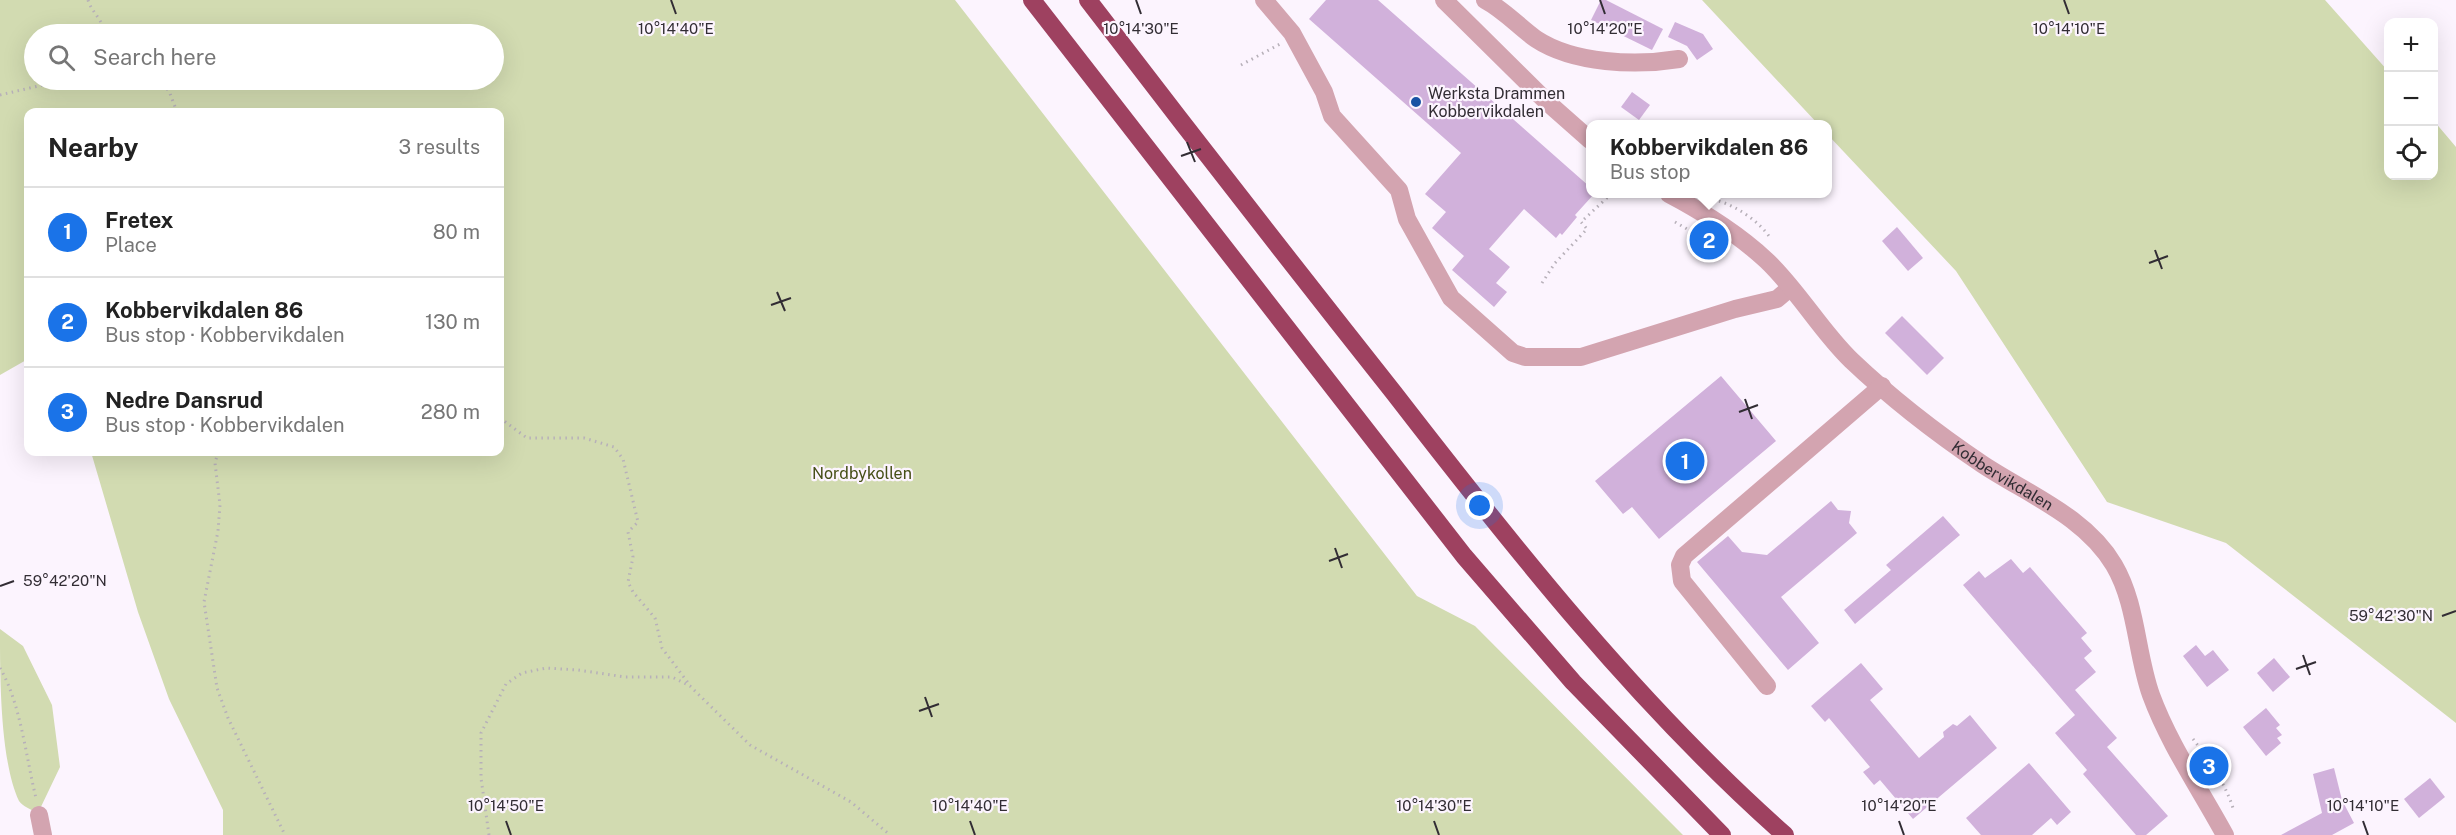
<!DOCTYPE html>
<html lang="en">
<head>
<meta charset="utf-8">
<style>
	body { margin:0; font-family:"Public Sans",sans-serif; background:#f6f6f6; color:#222 }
	.controls { position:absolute; right:18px; top:18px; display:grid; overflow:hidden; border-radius:12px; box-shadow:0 6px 24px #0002 }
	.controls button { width:54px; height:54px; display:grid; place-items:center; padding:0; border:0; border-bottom:2px solid #e0e0e0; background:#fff; color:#222; font:30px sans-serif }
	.you { position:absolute; left:1480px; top:506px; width:21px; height:21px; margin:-15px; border:4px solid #fff; border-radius:50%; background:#1a73e8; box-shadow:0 0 0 9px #1a73e833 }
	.badge { display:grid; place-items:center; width:39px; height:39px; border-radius:50%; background:#1a73e8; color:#fff; font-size:20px; font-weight:700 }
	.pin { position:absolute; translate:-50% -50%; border:3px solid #fff; box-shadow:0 2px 6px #0006 }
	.popup { position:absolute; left:1586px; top:120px; width:246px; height:78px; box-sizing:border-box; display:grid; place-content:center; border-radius:12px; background:#fff; filter:drop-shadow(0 2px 4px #0005); font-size:20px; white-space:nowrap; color:#767676 }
	.popup b { font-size:22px; color:#222 }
	.popup::after { content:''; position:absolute; left:50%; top:100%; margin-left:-12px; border:12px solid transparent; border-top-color:#fff }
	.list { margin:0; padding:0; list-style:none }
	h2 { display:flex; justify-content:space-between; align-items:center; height:78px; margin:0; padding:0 24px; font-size:26px }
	h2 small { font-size:20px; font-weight:400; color:#767676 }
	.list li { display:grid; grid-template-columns:39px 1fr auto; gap:18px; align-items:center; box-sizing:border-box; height:90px; padding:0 24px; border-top:2px solid #e0e0e0 }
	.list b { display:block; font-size:22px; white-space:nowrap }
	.list p { margin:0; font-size:20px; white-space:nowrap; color:#767676 }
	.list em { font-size:20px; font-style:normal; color:#767676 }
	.icon { flex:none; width:33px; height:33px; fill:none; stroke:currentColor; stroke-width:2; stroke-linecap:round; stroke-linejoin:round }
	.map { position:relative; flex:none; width:2456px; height:835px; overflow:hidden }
	.search { position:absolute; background:#fff; box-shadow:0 6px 24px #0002; left:24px; top:24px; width:480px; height:66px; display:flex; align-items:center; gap:15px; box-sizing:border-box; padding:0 21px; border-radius:33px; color:#767676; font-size:22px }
	.panel { position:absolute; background:#fff; box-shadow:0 6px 24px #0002; left:24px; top:108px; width:480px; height:348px; border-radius:12px }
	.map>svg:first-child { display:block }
</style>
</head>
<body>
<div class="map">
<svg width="2456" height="835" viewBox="0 0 2456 835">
	<rect width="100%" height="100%" fill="#fcf4fe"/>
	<g fill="#d2dbb1" fill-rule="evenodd">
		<path d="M0,0H955L1417,596L1475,626L1683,835H223V810L169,699L138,612L91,452H500V112H28V359L0,375ZM494,34V80H34V34Z"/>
		<polygon points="1702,0 2325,0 2388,71 2388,176 2434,176 2434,121 2456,147 2456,723 2226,543 2107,502 1956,271 1828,135 1828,124 1818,124"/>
		<path d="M0,629L23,646L52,705L60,767L38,813C32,810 22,806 19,801C0,761 0,676 0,629Z"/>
	</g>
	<g fill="#d1b1db">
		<polygon points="1326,0 1378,0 1590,187 1590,194 1594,194 1575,215 1577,217 1562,235 1560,233 1556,238 1524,209 1489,249 1510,267 1496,283 1507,292 1494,307 1452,270 1464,256 1432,228 1446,212 1425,194 1461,153 1309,19"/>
		<polygon points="1601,0 1606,0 1663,29 1652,50 1591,20"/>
		<polygon points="1675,22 1703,34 1713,49 1697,60 1687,46 1668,37"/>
		<polygon points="1632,92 1650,105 1639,120 1621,107"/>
		<polygon points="1897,227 1923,258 1908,271 1882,241"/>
		<polygon points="1902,316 1944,358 1927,375 1885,333"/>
		<polygon points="1721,376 1776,441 1659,539 1632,507 1623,514 1595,481"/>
		<polygon points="1831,501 1838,510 1851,511 1849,523 1857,533 1781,597 1819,643 1788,670 1697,562 1728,536 1742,552 1767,555"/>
		<polygon points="1943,516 1960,535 1855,624 1844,610 1891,570 1886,565"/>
		<polygon points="2011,559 2023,573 2030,567 2087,633 2081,638 2092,651 2084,658 2096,672 2075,690 2117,738 2107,747 2168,816 2146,835 2136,835 2083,774 2087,770 2055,733 2075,715 1963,585 1979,571 1985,578"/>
		<polygon points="2196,645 2205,656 2213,650 2229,670 2207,687 2183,656"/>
		<polygon points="2274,658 2290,677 2273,692 2257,673"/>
		<polygon points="1861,663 1883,689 1870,700 1919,758 1944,737 1943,732 1953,724 1957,726 1970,715 1997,748 1913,819 1880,780 1874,785 1863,772 1870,767 1829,718 1825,722 1811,706"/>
		<polygon points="2266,708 2280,725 2276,728 2282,735 2277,738 2281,743 2266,756 2243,727"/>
		<polygon points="2029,763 2071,812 2057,825 2051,818 2032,835 1981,835 1966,818"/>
		<polygon points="2334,768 2342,800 2354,823 2332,835 2281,835 2322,813 2313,774"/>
		<polygon points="2430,778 2445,797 2419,818 2404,799"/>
	</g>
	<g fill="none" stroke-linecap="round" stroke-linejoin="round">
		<g stroke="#b7b0b9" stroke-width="3" stroke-dasharray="1.5 4.5" stroke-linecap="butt">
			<path d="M88,0C92,13 104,21 105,34"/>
			<polyline points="1241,65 1280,44"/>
			<polyline points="159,80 169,91 177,112"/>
			<polyline points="0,95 64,80"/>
			<path d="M1719,201C1738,207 1760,222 1771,239"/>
			<polyline points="1675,222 1723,250"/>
			<polyline points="1542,283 1555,263 1587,229 1581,222 1609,196"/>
			<polyline points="500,418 527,438 584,438 614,447 623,459 638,522 628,532 633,557 628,582 633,592 655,618 662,648 689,684"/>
			<polyline points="218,452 215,463 220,505 218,531 204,602 217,688 228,718 285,835"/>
			<path d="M0,668C21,704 26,758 36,798"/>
			<path d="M2193,739C2209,760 2225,783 2233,808"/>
			<polyline points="489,835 481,778 481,733 506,684 522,673 546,668 578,670 625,677 672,677 690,686 750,745 851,802 890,835"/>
		</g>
		<g stroke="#d3a4b0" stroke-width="18">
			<polyline points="1264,0 1292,33 1324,92 1332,116 1399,190 1407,219 1451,298 1513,353 1525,357 1581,357 1735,309 1777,299 1790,288"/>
			<polyline points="1444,0 1547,102 1590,140"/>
			<path d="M1485,0C1504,10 1518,26 1536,39C1574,64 1636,66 1679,59"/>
			<path id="s1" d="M1669,194C1703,212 1738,234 1766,260C1798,290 1820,330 1851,360C1891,398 1936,433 1982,464C2027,494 2085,516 2114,565C2137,604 2136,653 2151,695C2169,744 2200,789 2225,835"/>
			<polyline points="1767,686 1682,581 1680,565 1684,556 1882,386"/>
			<polyline points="39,815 43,835"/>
		</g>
		<g stroke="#9e4160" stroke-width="18">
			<polyline points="1032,0 1464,556 1573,682 1722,835"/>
			<path d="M1088,0C1189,132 1291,263 1394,393C1513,547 1639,706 1785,835"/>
		</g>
	</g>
	<path fill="none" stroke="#322d34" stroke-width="2" d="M671,0L676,14M1136,0L1141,14M1600,0L1605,14M2064,0L2069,14M1187,142L1195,162M1181,156L1201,149M2155,250L2162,269M2149,263L2168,256M777,292L785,311M771,305L791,298M1745,399L1752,419M1739,412L1758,405M1335,548L1342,568M1329,561L1348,554M0,586L14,581M2442,616L2456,611M2303,655L2310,675M2296,669L2316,662M925,697L932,717M919,711L939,704M506,821L511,835M970,821L975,835M1434,821L1439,835M1899,821L1904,835M2363,821L2368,835"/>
	<circle fill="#1952a4" stroke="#fcf4fe" stroke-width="2" cx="1416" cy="102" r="6"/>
	<g text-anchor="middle" stroke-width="4.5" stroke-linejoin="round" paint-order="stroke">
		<g font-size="16" fill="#322d34" stroke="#fcf4fe" text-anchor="start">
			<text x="1428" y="99">Werksta Drammen<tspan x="1428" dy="18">Kobbervikdalen</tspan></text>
		</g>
		<g font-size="16" fill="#464f17" stroke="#fcf4fe">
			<text x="862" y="479">Nordbykollen</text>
		</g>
		<g font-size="16" fill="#322d34" stroke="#fcf4fe">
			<text dy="6" stroke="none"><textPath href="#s1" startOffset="440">Kobbervikdalen</textPath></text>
		</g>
	</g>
	<g font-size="15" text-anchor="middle" fill="#322d34" stroke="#fcf4fe" stroke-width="4.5" stroke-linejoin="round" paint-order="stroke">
		<text x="1141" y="34">10°14'30"E</text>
		<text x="1605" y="34">10°14'20"E</text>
		<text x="2069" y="34">10°14'10"E</text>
		<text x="676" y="34">10°14'40"E</text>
		<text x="65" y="586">59°42'20"N</text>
		<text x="2391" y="621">59°42'30"N</text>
		<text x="506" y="811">10°14'50"E</text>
		<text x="970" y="811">10°14'40"E</text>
		<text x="1434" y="811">10°14'30"E</text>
		<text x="1899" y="811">10°14'20"E</text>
		<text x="2363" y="811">10°14'10"E</text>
	</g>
</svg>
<div class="controls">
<button>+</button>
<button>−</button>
<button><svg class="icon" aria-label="locate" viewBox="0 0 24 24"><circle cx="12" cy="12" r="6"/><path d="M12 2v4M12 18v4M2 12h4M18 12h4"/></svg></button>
</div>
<div class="you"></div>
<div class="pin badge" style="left:1685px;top:461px">1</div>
<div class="pin badge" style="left:1709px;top:240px">2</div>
<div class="popup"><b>Kobbervikdalen 86</b>Bus stop</div>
<div class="pin badge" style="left:2209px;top:766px">3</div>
<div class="search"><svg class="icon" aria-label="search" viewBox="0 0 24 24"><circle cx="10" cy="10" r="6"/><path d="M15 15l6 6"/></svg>Search here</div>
<section class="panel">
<h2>Nearby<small>3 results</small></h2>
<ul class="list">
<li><span class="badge">1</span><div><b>Fretex</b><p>Place</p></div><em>80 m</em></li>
<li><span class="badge">2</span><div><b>Kobbervikdalen 86</b><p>Bus stop · Kobbervikdalen</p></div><em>130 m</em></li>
<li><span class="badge">3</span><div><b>Nedre Dansrud</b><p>Bus stop · Kobbervikdalen</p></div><em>280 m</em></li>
</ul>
</section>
</div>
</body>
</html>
